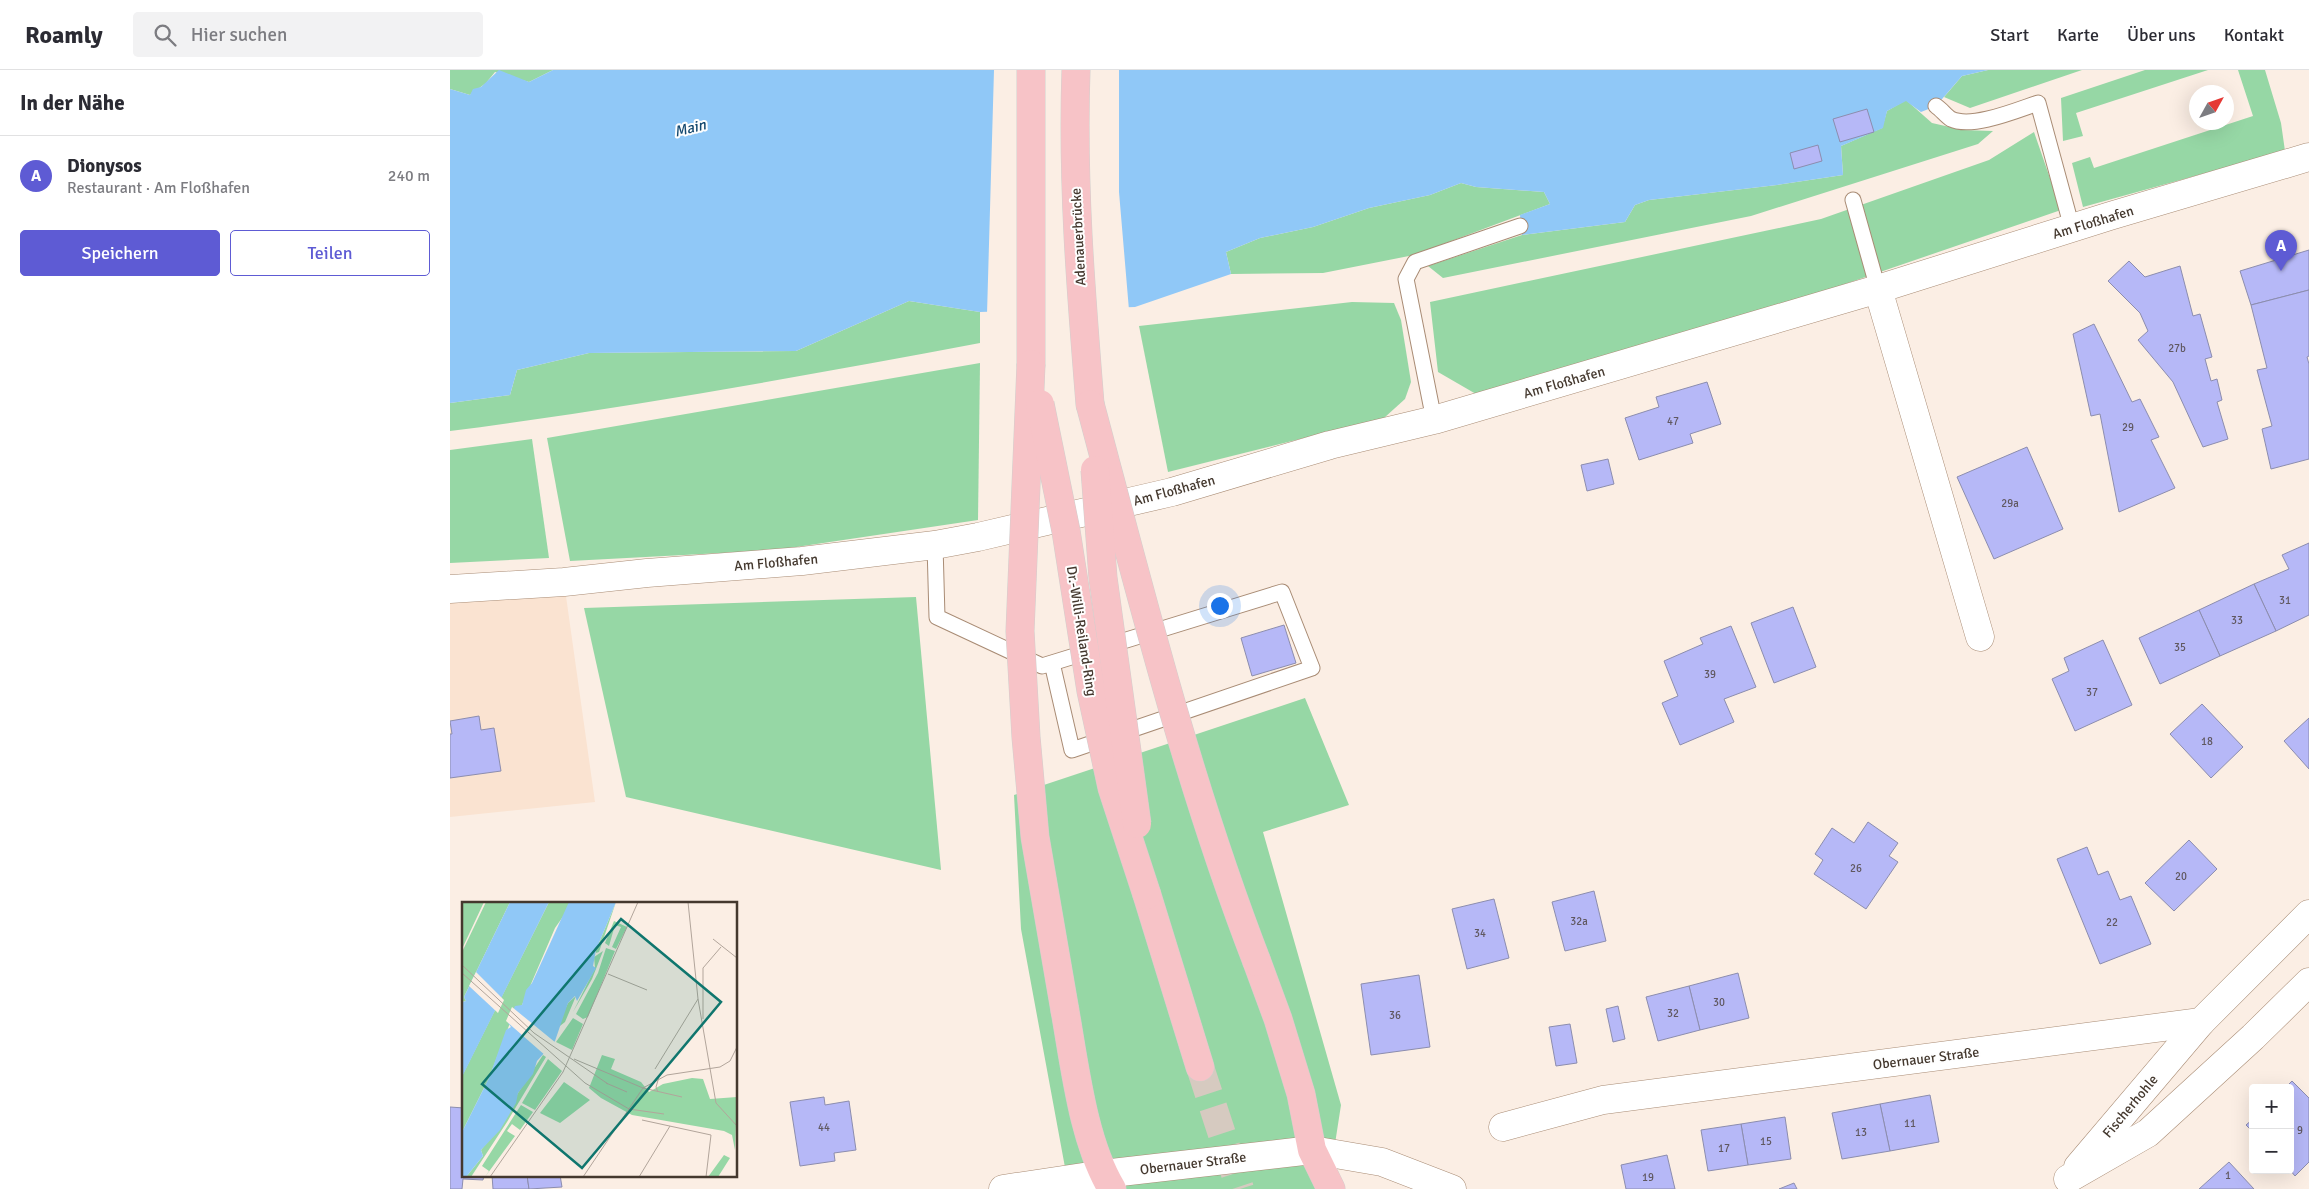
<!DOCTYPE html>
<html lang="de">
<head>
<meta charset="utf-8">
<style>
	body { margin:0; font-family:Signika,sans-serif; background:#f2f2f3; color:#2b2b33 }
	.controls { position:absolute; right:15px; bottom:15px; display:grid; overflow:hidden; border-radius:5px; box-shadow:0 5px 20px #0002 }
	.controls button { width:45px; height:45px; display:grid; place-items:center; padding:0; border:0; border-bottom:1px solid #e1e1e2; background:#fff; color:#2b2b33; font:25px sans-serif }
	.compass { position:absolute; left:1739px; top:15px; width:45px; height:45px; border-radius:50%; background:#fff; box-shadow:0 5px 20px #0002; rotate:50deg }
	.you { position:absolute; left:769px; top:535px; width:18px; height:18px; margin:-12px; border:4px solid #fff; border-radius:50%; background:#1a73e8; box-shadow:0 0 0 8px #1a73e833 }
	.badge { display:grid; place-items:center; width:32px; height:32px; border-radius:50%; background:#5e5bd4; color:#fff; font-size:16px; font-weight:700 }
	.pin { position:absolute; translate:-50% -41px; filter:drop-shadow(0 1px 2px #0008) }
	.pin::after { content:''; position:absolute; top:26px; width:18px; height:15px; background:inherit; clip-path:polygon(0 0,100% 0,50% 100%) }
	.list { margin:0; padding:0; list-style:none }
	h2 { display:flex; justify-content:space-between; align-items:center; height:65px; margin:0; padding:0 20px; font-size:21px }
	h2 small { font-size:16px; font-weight:400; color:#7c7c81 }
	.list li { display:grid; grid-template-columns:32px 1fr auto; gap:15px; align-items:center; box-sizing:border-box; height:80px; padding:0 20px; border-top:1px solid #e1e1e2 }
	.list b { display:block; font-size:19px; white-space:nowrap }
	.list p { margin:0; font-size:16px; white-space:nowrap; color:#7c7c81 }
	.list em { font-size:16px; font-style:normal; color:#7c7c81 }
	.actions { display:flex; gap:10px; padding:15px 20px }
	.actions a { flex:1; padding:11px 0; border:1px solid #5e5bd4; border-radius:5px; text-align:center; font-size:18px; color:#5e5bd4 }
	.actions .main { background:#5e5bd4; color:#fff }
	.icon { flex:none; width:28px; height:28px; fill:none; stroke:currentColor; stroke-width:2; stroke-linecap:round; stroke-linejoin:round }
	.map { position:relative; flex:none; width:1859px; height:1119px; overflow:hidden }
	header { display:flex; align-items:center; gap:30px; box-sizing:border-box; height:70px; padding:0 25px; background:#fff; border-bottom:1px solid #e1e1e2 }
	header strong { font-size:24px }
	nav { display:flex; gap:28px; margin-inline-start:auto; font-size:18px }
	.search { width:350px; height:45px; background:#f2f2f3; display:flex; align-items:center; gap:12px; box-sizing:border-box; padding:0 18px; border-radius:5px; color:#7c7c81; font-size:19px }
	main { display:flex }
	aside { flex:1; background:#fff }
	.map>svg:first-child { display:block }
</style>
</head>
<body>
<header>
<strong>Roamly</strong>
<div class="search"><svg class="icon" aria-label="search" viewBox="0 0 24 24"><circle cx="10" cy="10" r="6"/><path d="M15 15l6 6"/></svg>Hier suchen</div>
<nav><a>Start</a><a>Karte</a><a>Über uns</a><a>Kontakt</a></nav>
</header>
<main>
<aside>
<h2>In der Nähe<small></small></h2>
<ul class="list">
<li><span class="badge">A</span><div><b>Dionysos</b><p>Restaurant · Am Floßhafen</p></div><em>240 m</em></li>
</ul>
<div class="actions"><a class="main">Speichern</a><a>Teilen</a></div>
</aside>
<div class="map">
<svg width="1859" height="1119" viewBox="0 0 1859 1119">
	<rect width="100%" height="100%" fill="#fbeee4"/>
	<polygon fill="#fae3d1" points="114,512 145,732 0,747 0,519"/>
	<g fill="#96d7a5">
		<polygon points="0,0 103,0 79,12 45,2 36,13 20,25 0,19"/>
		<polygon points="1538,0 1632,0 1520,38 1494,27 1512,6"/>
		<polygon points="1695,0 1758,0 1626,43 1633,66 1613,71 1611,28"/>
		<polygon points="1788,0 1815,0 1831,53 1835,81 1633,137 1622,93 1640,87 1644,98 1803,46"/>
		<polygon points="1456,30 1482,53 1513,60 1543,61 1528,74 1301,146 993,208 978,196 1072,165 1175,152 1185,135 1199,130 1327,115 1393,105 1391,76 1432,58 1437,41"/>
		<polygon points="1584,62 1611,140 1363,225 1026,324 988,302 980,232 1371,149 1539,90"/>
		<polygon points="1011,113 1026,117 1094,122 1100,134 964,185 873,203 781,204 776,182 810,168 863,157 919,138 980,125"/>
		<path d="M459,231L530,242V273C354,306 178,338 0,361V333L60,325L67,300L139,283L346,281Z"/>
		<polygon points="902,232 944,233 951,250 961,312 955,329 934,348 718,402 689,256"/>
		<polygon points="530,293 528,450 326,480 120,491 97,368"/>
		<polygon points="82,369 99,488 0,493 0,380"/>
		<polygon points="466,527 491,800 176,727 134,538"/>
		<polygon points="855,628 899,735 813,762 891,1035 878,1119 619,1119 571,859 564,725"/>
	</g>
	<polygon fill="#90c8f7" points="49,0 79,12 103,0 1538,0 1512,6 1486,36 1471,42 1456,31 1437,41 1433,58 1391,76 1393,105 1327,115 1199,130 1185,135 1175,152 1072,165 1070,145 1100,134 1094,122 1026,117 1011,113 980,125 919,138 863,157 810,168 776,182 781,204 685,237 530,242 459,231 346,281 139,283 67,300 60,325 0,333 0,19 20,25 23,19 31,17"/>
	<polygon fill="#fbeee4" points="544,0 669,0 669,122 679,240 537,244"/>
	<g fill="#b6b8f7" stroke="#8c8dae">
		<polygon points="1417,39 1424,62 1390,72 1383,49"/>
		<polygon points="1368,75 1372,91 1344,99 1340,83"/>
		<polygon points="1859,180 1859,220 1801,235 1790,201"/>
		<polygon points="1679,191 1695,207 1730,196 1743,246 1750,244 1762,287 1755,289 1761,311 1767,309 1772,330 1767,332 1778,369 1753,377 1723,312 1688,270 1698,261 1690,243 1658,211"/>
		<polygon points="1859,220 1859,286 1857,287 1859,294 1859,389 1821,399 1812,359 1822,356 1807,300 1817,298 1801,235"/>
		<polygon points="1644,254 1682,332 1690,329 1709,367 1701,370 1725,418 1669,442 1650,344 1641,346 1623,264"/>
		<polygon points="1257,312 1271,354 1240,364 1243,373 1189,390 1175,348 1209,337 1206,327"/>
		<polygon points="1577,377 1613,459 1544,489 1507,407"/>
		<polygon points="1158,389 1164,414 1137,421 1131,395"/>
		<polygon points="1859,473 1859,545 1826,561 1804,514 1839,499 1832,485"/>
		<polygon points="1804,514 1826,561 1770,586 1749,540"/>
		<polygon points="1343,537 1366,597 1324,613 1301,553"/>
		<polygon points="1749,540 1770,586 1710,614 1689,568"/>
		<polygon points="834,555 846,593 802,606 791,568"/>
		<polygon points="1281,556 1306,617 1274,629 1284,652 1230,675 1212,633 1228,626 1214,591 1253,574 1250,568"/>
		<polygon points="1653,570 1682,635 1625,661 1602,609 1619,601 1614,588"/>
		<polygon points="1752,634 1793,677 1761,708 1720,664"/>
		<polygon points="29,646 31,660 44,658 51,701 0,708 0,664 2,664 0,651"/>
		<polygon points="1859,648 1859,699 1834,671"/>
		<polygon points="1418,752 1448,773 1439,786 1448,792 1416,839 1364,804 1373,790 1365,784 1382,758 1404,773"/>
		<polygon points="1739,770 1767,799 1724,841 1695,813"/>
		<polygon points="1637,777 1648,805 1658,801 1670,830 1681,826 1701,874 1650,894 1607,789"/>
		<polygon points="1144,821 1156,871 1115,881 1102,832"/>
		<polygon points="1044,829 1059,888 1017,899 1002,839"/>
		<polygon points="1288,903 1299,948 1250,960 1239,916"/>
		<polygon points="969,905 980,977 921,985 911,914"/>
		<polygon points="1239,916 1250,960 1208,971 1196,927"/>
		<polygon points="1168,936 1175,969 1163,972 1156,939"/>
		<polygon points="1120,954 1127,993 1106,996 1099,957"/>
		<polygon points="1842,1011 1859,1028 1859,1092 1845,1106 1840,1100 1840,1018 1835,1018"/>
		<polygon points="1480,1025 1489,1072 1440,1081 1430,1034"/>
		<polygon points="374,1027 375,1035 399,1031 406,1080 384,1083 385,1091 350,1096 340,1032"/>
		<polygon points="1430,1034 1440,1081 1392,1089 1382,1043"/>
		<polygon points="0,1037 14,1038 14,1105 34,1105 33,1110 13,1109 12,1119 0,1119"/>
		<polygon points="1335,1047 1341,1089 1298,1095 1291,1054"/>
		<polygon points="1803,1049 1803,1062 1796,1055"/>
		<polygon points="1291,1054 1298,1095 1258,1101 1251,1060"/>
		<polygon points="1217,1085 1225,1119 1176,1119 1171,1095"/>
		<polygon points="1779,1092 1804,1119 1749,1119"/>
		<polygon points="42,1105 77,1105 79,1119 43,1119"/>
		<polygon points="77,1105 110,1105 112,1117 79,1119"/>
		<polygon points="1344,1113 1347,1119 1329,1119"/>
	</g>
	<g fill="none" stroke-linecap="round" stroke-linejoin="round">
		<polyline stroke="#d6cac0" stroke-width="28" stroke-dasharray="28 14" stroke-linecap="butt" points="750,997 790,1119"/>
		<defs>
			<g id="lane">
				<path d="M1486,36C1491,39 1496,46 1501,49C1522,59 1567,40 1588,33L1622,158"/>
				<polyline points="1403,130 1428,219"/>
				<polyline points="984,350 956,209 965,192 1070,156"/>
				<polyline points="485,475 487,547 592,596 832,522 862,598 622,680 602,593"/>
			</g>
			<g id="street">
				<polyline points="1428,219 1530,567"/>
				<polyline points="0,519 114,512 197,503 352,491 485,475 528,467 722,422 880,375 984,350 1428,219 1660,146 1859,87"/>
				<polyline points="1053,1057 1153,1030 1751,952 1859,844"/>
				<polyline points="1628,1097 1751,952"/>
				<polyline points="1618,1109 1698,1063 1803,967 1859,912"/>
			</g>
			<polyline id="secondary" points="553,1119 653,1104 862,1080 932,1092 1002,1119"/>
			<g id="highway">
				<polyline points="581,0 581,294"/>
				<path d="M626,0C622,112 631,222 640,334"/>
				<polyline points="697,825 750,997"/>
				<polyline points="807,892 828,949 851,1024 862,1080 881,1119"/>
				<path d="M615,941C625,997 633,1071 662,1119"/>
			</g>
		</defs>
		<use href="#lane" stroke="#a98c75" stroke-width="17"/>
		<use href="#street" stroke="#a98c75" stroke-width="29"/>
		<use href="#secondary" stroke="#a98c75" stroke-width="29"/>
		<use href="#highway" stroke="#d2cfcd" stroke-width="29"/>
		<use href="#lane" stroke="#fff" stroke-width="15"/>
		<use href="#street" stroke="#fff" stroke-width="28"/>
		<use href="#secondary" stroke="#fff" stroke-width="28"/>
		<use href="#highway" stroke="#f7c3c7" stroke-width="28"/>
		<defs>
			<g id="highway-bridge">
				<polyline points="581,294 570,561 576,667 585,767 615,941"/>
				<polyline points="590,334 616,461 641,621 662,718 697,825"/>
				<path d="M640,334C690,521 737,711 807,892"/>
				<polyline points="645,400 653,508 687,754"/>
			</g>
		</defs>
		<use href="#highway-bridge" stroke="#d2cfcd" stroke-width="29" stroke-linecap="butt"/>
		<use href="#highway-bridge" stroke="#f7c3c7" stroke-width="28"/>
	</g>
	<g text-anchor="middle" stroke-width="4" stroke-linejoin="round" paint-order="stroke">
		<g font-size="11" fill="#605860">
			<text x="1727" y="282">27b</text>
			<text x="1223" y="355">47</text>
			<text x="1678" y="361">29</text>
			<text x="1560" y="437">29a</text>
			<text x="1835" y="534">31</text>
			<text x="1787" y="554">33</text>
			<text x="1730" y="581">35</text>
			<text x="1260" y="608">39</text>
			<text x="1642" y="626">37</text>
			<text x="1757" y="675">18</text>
			<text x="1406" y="802">26</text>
			<text x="1731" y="810">20</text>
			<text x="1129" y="855">32a</text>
			<text x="1662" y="856">22</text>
			<text x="1030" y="867">34</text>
			<text x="1269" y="936">30</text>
			<text x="1223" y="947">32</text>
			<text x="945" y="949">36</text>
			<text x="1460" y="1057">11</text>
			<text x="374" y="1061">44</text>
			<text x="1850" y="1064">9</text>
			<text x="1411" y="1066">13</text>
			<text x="1316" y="1075">15</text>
			<text x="1274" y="1082">17</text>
			<text x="1778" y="1109">1</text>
			<text x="1198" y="1111">19</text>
		</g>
		<g font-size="14" fill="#44382e" stroke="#fefefe">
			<text transform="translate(1643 152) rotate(-17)" y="5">Am Floßhafen</text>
			<text transform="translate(628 167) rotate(-93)" y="5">Adenauerbrücke</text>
			<text transform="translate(1114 312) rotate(-16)" y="5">Am Floßhafen</text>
			<text transform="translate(724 420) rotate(-15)" y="5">Am Floßhafen</text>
			<text transform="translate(326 492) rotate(-5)" y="5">Am Floßhafen</text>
			<text transform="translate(632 561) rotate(81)" y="5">Dr.-Willi-Reiland-Ring</text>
			<text transform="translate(1476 988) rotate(-7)" y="5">Obernauer Straße</text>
			<text transform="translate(1680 1036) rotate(-50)" y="5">Fischerhohle</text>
			<text transform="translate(743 1093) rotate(-7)" y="5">Obernauer Straße</text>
		</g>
		<g font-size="15" font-style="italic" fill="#13486f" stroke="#fefefe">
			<text transform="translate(240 58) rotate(-14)" y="5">Main</text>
		</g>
	</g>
	<g transform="translate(12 832)">
		<rect width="275" height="275" fill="#fbeee4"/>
		<path d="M0,0H22L0,47ZM24,0H48L2,95L4,99L0,100V50ZM87,0H107V6L93,26L60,103L53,108L27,176L0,230V174ZM154,0L137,50L134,51V48ZM152,19L165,25L154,47L150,45L159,25L153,23L147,44L143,41ZM144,46L153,49L126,115L121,117L114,112L136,71ZM141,49L130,77L111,110L133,66L132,55ZM114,94L103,120L94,127L106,101ZM111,116L121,122L110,148L94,140ZM81,153L84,155L45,220L9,275H4L21,254L19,248L42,219L56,191ZM140,153L153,157L149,167L179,180L187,190L201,182L230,176L241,177L248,197L275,195L273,248L270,233L262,229L170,213L139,196L127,186ZM86,157L100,169L73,208L60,201ZM102,180L128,198L98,221L78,211ZM59,203L71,210L58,228L50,222L45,229L53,234L23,275L27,269L20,264ZM262,253L268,256L256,275H246Z" fill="#96d7a5"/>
		<path d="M48,0H87L0,175V100L4,99L2,95ZM107,0H154L134,48L131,64L134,66L115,99L113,94L106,101L93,139L75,159L71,172L56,191L54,201L38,228L19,248L21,254L4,275H0V230L27,176L44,128L49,125L46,121L53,104L60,103L64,88L70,81Z" fill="#90c8f7"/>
		<path d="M14,70L42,98L36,111L7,84ZM50,105L94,141L84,154L44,119Z" fill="#fbeee4"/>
		<path fill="none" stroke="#b2a59b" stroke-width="1" d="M251,37L275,56M0,63L72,131L146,182M0,71L123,181L167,207L202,212M146,72L185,88M236,97L254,201L275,224M241,117V66L259,45M112,157L181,186L220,195M193,167L236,97L226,0M144,181L165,190M181,186L205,173L258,165L268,159L275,145M196,190L194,185L197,175M180,218L249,233L244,275M28,275L101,170L176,0M121,275L181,186M177,275L208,224"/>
		<path fill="#0f766e" fill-opacity="0.15" stroke="#0f766e" stroke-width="2.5" d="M159,17L259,100L120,266L20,182Z"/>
		<rect width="275" height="275" fill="none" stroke="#44382e" stroke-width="2.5"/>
	</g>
</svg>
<div class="controls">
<button>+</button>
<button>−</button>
</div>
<svg class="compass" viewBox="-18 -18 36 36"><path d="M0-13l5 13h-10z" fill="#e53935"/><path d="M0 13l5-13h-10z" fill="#7c7c81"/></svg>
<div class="you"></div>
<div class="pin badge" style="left:1831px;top:201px">A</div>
</div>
</main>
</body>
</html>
